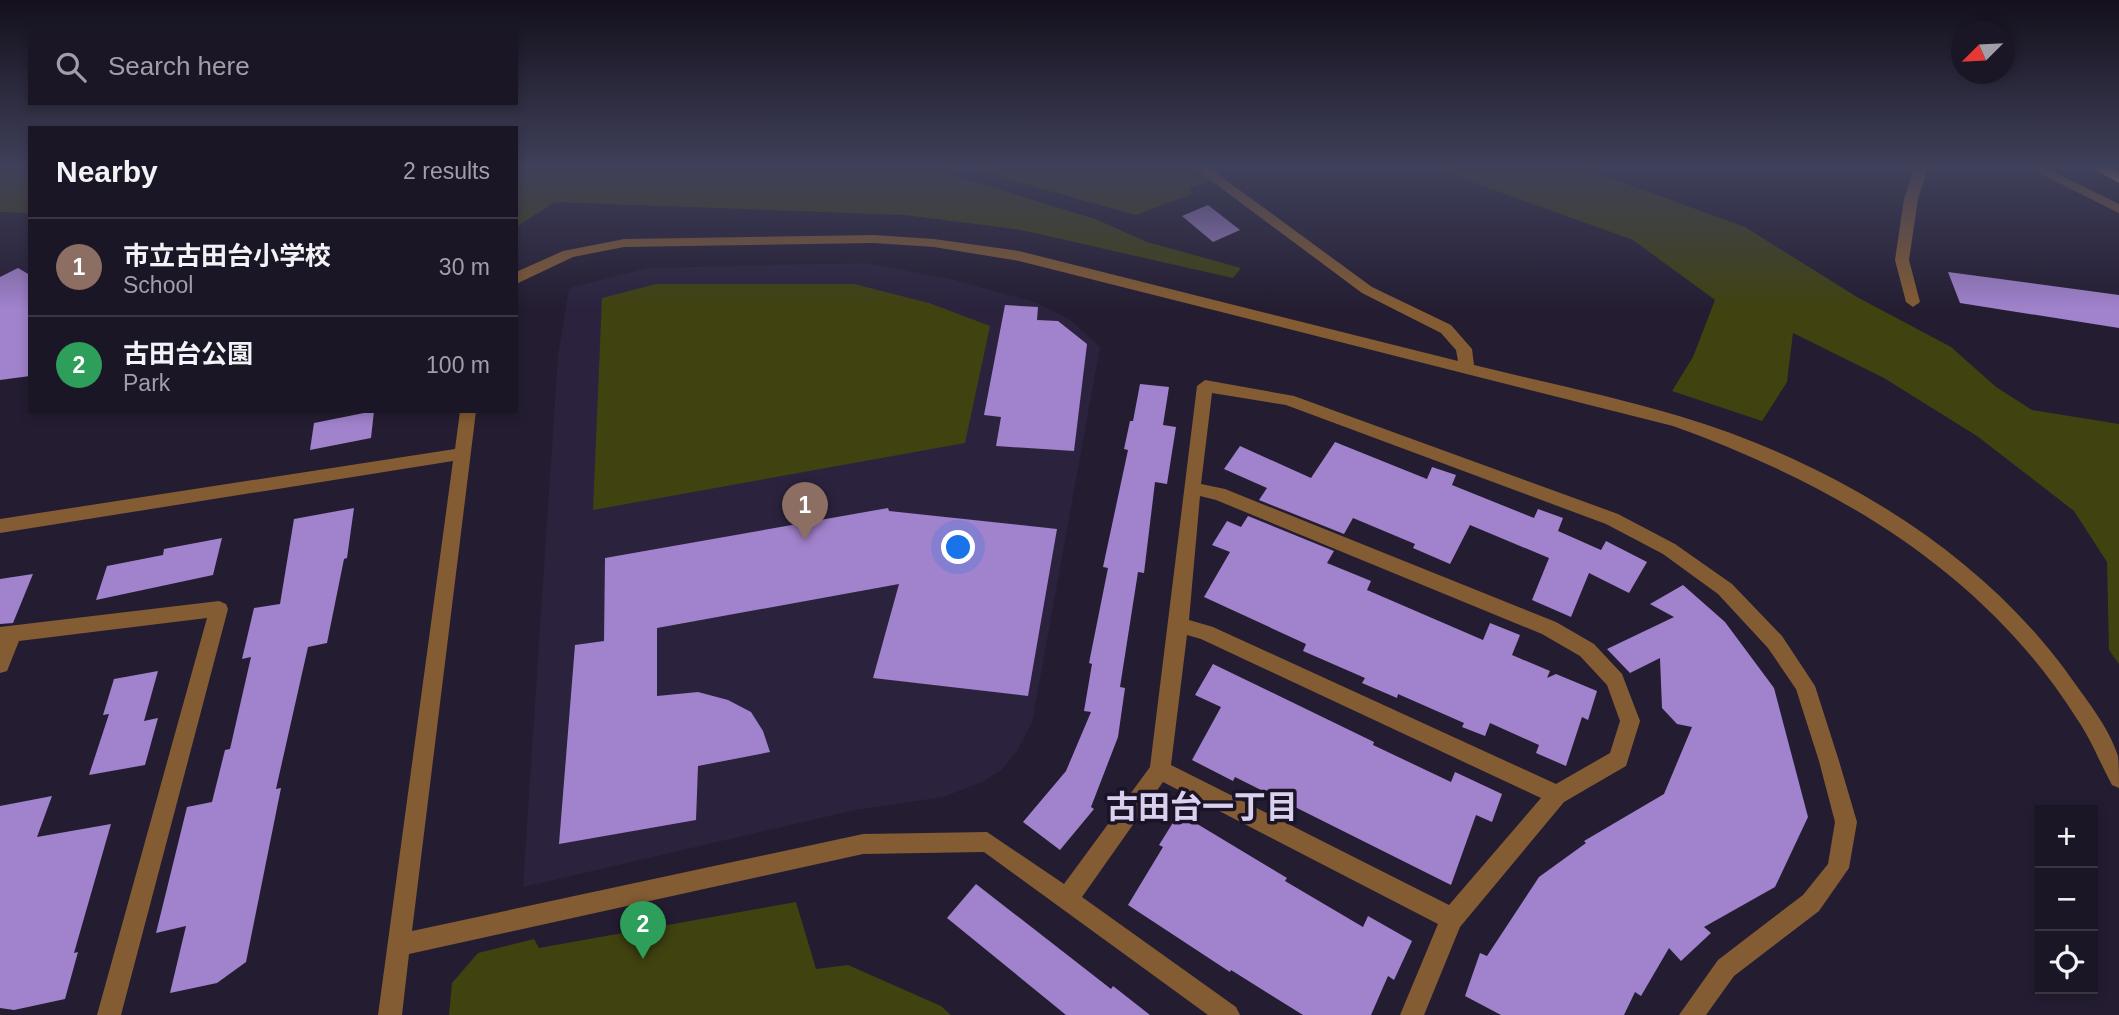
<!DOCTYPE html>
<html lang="en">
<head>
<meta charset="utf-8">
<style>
	body { margin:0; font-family:Helvetica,"Noto Sans JP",sans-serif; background:#241f2e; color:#f1f3f6 }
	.controls { position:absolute; right:21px; bottom:21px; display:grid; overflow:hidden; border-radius:0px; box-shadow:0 4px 10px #0003 }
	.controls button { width:63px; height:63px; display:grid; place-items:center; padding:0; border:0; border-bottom:2px solid #393543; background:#1b1626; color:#f1f3f6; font:35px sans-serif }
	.compass { position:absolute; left:1951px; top:21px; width:63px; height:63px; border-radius:50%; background:#1b1626; box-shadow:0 4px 10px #0003; rotate:246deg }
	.you { position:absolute; left:959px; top:548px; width:24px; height:24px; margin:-18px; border:5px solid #fff; border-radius:50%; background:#1a73e8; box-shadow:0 0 0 10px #1a73e833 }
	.badge { display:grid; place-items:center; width:46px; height:46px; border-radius:50%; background:#b45309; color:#fff; font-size:23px; font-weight:700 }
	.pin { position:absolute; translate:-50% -58px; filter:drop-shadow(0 2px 4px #0008) }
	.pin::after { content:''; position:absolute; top:37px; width:24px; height:21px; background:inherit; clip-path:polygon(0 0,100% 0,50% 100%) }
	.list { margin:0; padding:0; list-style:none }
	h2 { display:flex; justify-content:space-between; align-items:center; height:91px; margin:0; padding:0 28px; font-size:30px }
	h2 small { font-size:23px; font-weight:400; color:#a09fa7 }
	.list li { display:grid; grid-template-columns:46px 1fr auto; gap:21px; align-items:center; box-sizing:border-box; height:98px; padding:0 28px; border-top:2px solid #393543 }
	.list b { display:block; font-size:26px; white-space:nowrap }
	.list p { margin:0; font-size:23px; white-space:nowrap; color:#a09fa7 }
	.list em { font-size:23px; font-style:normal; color:#a09fa7 }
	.icon { flex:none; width:38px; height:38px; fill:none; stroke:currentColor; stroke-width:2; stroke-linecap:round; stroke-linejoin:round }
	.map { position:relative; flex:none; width:2119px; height:1015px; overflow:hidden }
	.search { position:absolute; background:#1b1626; box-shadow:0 4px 10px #0003; left:28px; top:28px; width:490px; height:77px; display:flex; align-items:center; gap:18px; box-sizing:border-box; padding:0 24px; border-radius:0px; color:#a09fa7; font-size:26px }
	.panel { position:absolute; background:#1b1626; box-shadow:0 4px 10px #0003; left:28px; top:126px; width:490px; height:287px; border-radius:0px }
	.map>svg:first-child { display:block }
</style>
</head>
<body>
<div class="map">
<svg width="2119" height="1015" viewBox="0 0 2119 1015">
	<rect width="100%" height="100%" fill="#241d32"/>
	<polygon fill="#2b233e" points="866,263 950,279 1035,302 1069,319 1100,347 1032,722 1017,751 1001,770 982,782 943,797 855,810 523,887 558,357 569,288 647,268"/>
	<g fill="#404210">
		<polygon points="0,167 30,167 30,213 0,212"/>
		<polygon points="516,167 926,167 1095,219 1147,242 1241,268 1233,278 1021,230 905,215 555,202 516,227"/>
		<polygon points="964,167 1194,167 1210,180 1189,188 1194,193 1136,215"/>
		<polygon points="1430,167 1580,167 1745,227 1857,297 1951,347 1996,387 2032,410 2119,424 2119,664 2109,650 2107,562 2074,511 1977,436 1884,378 1793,333 1787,382 1762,421 1672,391 1693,357 1715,300 1633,240"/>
		<polygon points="656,284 854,284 929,303 990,326 965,443 593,510 602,298"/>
		<polygon points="796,902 816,969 848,965 941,1006 951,1015 449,1015 452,983 478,953 534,939 539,948"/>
	</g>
	<g fill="#a182cc">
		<polygon points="1208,205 1240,230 1213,242 1182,216"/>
		<polygon points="18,268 30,275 30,376 0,380 0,277"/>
		<polygon points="1948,272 2119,295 2119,328 1960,303"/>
		<polygon points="1005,305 1038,307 1037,320 1058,321 1087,344 1074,451 996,446 1001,417 984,415"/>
		<polygon points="1140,384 1169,387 1163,425 1176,427 1167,484 1155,482 1144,573 1138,572 1120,687 1125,688 1118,737 1091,807 1094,809 1060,850 1023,822 1066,771 1091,712 1084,711 1092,664 1089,663 1108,568 1103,567 1128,450 1124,449 1130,421 1133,421"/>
		<polygon points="374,411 371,438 310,450 314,423"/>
		<polygon points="1335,442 1427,479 1432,467 1456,475 1452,485 1534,518 1538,509 1563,518 1558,531 1601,550 1606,541 1647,562 1629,593 1589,573 1571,617 1532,600 1549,558 1470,525 1450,564 1413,548 1415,544 1353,518 1344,534 1259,500 1267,488 1224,469 1240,446 1311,478"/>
		<polygon points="354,508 347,558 344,559 327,643 308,647 276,789 281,788 246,962 217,983 170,993 186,926 156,933 187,807 212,802 225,750 230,749 251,657 242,659 254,608 280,604 294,519"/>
		<polygon points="888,508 889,511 1057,529 1028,696 873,678 899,584 657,628 657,696 698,692 728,700 751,712 763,731 770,752 698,766 696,820 559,844 575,645 604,641 605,558"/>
		<polygon points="1248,516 1334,551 1327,563 1371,581 1367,590 1483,640 1490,623 1520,635 1512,655 1550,671 1547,678 1556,674 1597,691 1588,720 1582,717 1566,766 1536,753 1539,745 1490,723 1485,736 1462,727 1464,723 1398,694 1397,698 1362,683 1365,678 1303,651 1306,644 1204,597 1230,552 1212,545 1227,521 1241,527"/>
		<polygon points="222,538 213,575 96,600 107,566 163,555 164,549"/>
		<polygon points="33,574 13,623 0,624 0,579"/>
		<polygon points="1683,585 1725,622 1774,688 1808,817 1775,887 1704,927 1711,933 1681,961 1669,948 1641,996 1635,992 1624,1015 1501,1015 1465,996 1480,953 1487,956 1539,877 1586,843 1584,841 1664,794 1692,727 1677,724 1662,708 1660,658 1630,673 1607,649 1674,617 1650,604"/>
		<polygon points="1213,664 1374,742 1373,745 1451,782 1455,772 1502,794 1492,822 1476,815 1451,885 1235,777 1233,781 1192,760 1221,707 1195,695"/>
		<polygon points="158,671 144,721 158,718 145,765 89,775 109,714 103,715 114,679"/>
		<polygon points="52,796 37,837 111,824 74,953 78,952 65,999 14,1010 0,1008 0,806"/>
		<polygon points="1179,813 1287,878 1285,881 1363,927 1368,916 1412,941 1394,980 1388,976 1371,1015 1303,1015 1231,970 1230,972 1128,905 1163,847 1159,845"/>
		<polygon points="976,884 1111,989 1113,986 1150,1015 1066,1015 947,918"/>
	</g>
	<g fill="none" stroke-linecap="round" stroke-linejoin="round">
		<g fill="#845c33" fill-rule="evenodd">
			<path d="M1193,167H1208L1372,287L1451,325L1472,349L1474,365C1542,382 1612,396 1679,416C1826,460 1974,546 2066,671C2084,697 2108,725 2118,756C2119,765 2119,778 2119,788L2112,785C2100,763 2091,739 2077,719C1983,570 1834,484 1673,426L1019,261L934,247L874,243L624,247L573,257L516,284V272L563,251L624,239L874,235L934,239L1019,251L1458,361L1456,350L1441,333L1362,293Z"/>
			<polygon points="1915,167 1928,167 1918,199 1909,260 1920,302 1913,307 1906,302 1895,260 1904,199"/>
			<polygon points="2027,167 2044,167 2119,204 2119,213"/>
			<path d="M1205,380L1294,396L1618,514L1675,544L1732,584L1782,636L1815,686L1839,761L1857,822L1849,868L1819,911L1734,976L1706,1015H1679L1718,960L1803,895L1828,864L1835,822L1819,761L1796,689L1768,648L1718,594L1663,554L1606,524L1286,405L1212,393L1201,484L1225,489L1556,622L1594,644L1622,674L1640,721L1626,766L1564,802L1460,927L1424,1015H1400L1438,924L1163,782L1082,897L1236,1007L1240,1015H1208L984,852L863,854L409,954L402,1015H378L453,461L0,533V519L455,449L460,411H476L412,931L863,834L987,832L1064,884L1150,767L1197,386ZM1200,496L1216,500L1542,634L1580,656L1607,685L1620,721L1610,753L1556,784L1213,627L1189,620ZM1187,635L1201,639L1541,798L1449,905L1171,765Z"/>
			<polygon points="219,601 226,604 228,609 121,1015 97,1015 207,618 19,641 7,671 0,673 0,627"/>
		</g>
		<polygon fill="#f5b87d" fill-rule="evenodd" points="2090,167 2111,167 2119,172 2119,183"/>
	</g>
	<linearGradient id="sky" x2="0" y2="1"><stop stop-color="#14101c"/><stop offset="0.54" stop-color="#3f405a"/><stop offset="1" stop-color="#3f405a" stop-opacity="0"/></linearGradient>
	<rect width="2119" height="310" fill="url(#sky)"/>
	<g text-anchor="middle" stroke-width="7" stroke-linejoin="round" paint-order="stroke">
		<g font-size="32" font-weight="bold" fill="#d9d1ee" stroke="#1b1428">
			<text x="1202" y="818">古田台一丁目</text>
		</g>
	</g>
</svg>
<div class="controls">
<button>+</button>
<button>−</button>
<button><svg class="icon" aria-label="locate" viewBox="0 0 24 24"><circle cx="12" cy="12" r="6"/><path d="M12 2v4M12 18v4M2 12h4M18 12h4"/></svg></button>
</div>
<svg class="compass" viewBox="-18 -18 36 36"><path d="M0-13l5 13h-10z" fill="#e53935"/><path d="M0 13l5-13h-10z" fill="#a09fa7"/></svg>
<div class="you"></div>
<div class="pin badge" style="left:805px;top:540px;background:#8d6e63">1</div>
<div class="pin badge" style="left:643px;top:959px;background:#2e9e5b">2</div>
<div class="search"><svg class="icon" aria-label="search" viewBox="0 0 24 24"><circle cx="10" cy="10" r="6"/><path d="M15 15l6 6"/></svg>Search here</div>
<section class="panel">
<h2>Nearby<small>2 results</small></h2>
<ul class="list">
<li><span class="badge" style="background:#8d6e63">1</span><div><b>市立古田台小学校</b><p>School</p></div><em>30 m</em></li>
<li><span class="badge" style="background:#2e9e5b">2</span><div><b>古田台公園</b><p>Park</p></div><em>100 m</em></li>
</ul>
</section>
</div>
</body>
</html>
